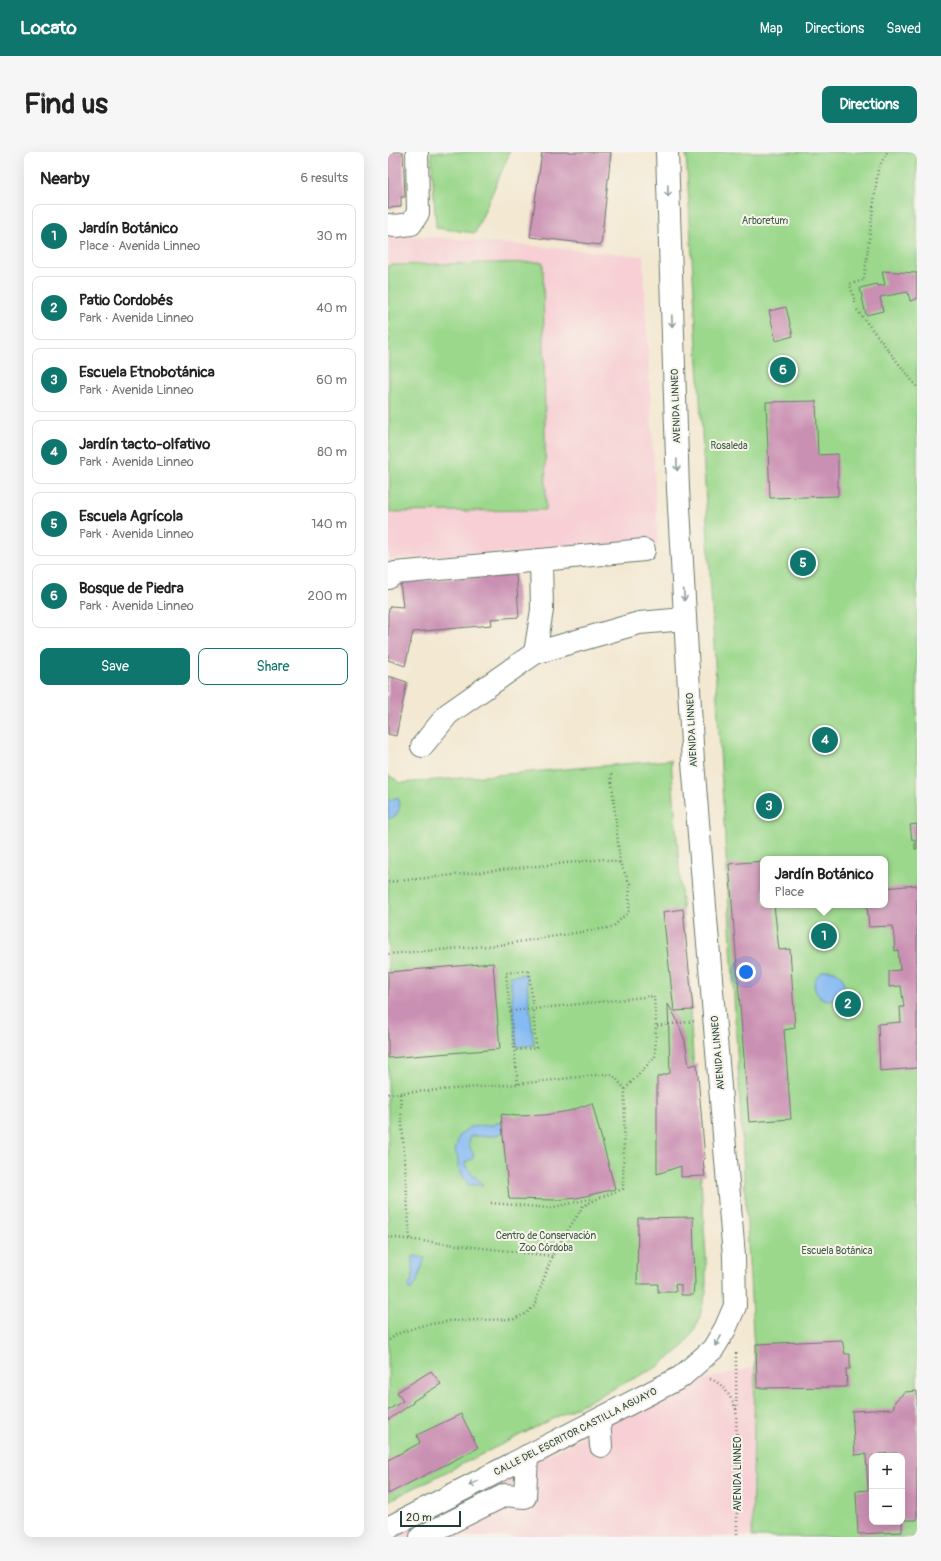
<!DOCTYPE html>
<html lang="en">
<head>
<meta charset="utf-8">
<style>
	body { margin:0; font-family:Pangolin,sans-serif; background:#f6f6f6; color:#222 }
	.controls { position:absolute; right:12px; bottom:12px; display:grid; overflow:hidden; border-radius:8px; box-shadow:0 4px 16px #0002 }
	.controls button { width:36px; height:36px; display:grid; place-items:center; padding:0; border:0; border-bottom:1px solid #e0e0e0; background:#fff; color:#222; font:20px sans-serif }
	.scale { position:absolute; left:12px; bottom:10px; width:61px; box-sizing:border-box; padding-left:4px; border:2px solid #1f3d34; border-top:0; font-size:11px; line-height:14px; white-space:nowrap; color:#1f3d34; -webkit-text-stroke:3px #f7f3e8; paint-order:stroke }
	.you { position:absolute; left:358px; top:820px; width:14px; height:14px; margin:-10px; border:3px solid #fff; border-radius:50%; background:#1a73e8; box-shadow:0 0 0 6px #1a73e833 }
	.badge { display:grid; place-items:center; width:26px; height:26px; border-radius:50%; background:#0f766e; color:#fff; font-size:13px; font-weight:700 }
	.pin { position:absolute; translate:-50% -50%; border:2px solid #fff; box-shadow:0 1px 4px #0006 }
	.popup { position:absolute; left:372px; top:704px; width:128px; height:52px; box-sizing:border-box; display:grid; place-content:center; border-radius:8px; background:#fff; filter:drop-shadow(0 1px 3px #0005); font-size:13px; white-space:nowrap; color:#767676 }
	.popup b { font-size:15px; color:#222 }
	.popup::after { content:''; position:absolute; left:50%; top:100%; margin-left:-8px; border:8px solid transparent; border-top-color:#fff }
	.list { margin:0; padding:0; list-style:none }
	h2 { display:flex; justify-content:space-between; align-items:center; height:52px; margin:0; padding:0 16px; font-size:17px }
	h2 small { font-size:13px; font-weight:400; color:#767676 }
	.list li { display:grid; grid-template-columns:26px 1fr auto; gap:12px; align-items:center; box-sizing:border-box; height:64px; margin:0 8px 8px; padding:0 8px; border:1px solid #e0e0e0; border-radius:8px }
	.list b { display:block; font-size:15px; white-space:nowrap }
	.list p { margin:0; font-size:13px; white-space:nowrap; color:#767676 }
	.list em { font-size:13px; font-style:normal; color:#767676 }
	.actions { display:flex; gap:8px; padding:12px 16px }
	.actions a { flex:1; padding:9px 0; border:1px solid #0f766e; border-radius:8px; text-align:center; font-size:14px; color:#0f766e }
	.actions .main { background:#0f766e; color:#fff }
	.map { position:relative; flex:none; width:529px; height:1385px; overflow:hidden; border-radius:8px }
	header { display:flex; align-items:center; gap:24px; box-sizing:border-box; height:56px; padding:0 20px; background:#0f766e; color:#fff }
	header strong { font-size:19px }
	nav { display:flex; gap:22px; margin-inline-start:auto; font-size:14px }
	.intro { display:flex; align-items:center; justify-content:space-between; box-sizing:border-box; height:96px; padding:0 24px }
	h1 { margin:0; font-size:28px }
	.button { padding:10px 18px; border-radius:8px; background:#0f766e; color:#fff; font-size:14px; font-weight:700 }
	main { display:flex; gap:24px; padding:0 24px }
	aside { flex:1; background:#fff; border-radius:8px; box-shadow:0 4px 16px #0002 }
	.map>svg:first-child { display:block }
</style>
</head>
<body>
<header>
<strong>Locato</strong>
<nav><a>Map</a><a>Directions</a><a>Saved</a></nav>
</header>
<div class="intro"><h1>Find us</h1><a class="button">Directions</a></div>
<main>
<aside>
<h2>Nearby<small>6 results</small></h2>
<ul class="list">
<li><span class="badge">1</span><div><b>Jardín Botánico</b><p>Place · Avenida Linneo</p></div><em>30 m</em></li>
<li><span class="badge">2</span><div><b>Patio Cordobés</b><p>Park · Avenida Linneo</p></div><em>40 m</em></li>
<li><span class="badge">3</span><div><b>Escuela Etnobotánica</b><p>Park · Avenida Linneo</p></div><em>60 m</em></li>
<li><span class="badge">4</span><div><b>Jardín tacto-olfativo</b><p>Park · Avenida Linneo</p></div><em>80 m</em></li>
<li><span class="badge">5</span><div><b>Escuela Agrícola</b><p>Park · Avenida Linneo</p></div><em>140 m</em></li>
<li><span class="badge">6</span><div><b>Bosque de Piedra</b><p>Park · Avenida Linneo</p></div><em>200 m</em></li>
</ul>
<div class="actions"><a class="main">Save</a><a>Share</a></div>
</aside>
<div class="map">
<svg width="529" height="1385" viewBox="0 0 529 1385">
	<rect width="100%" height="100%" fill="#f7f3e8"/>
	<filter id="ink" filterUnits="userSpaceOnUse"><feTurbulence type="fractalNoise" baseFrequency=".025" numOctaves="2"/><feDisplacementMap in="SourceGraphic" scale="8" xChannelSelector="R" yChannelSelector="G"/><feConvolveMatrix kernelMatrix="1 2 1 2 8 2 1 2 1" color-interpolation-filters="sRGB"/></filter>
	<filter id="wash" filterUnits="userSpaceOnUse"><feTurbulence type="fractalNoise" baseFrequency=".012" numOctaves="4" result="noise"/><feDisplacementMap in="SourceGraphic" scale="16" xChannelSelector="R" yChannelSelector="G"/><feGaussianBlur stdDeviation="0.9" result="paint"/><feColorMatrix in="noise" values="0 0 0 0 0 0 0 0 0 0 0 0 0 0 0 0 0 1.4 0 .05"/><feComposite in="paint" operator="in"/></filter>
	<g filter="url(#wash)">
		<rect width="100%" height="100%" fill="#f3e8d1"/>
		<g fill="#f7cfd4">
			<polygon points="0,81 255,104 270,392 0,407"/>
			<polygon points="367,1215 364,1385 0,1385 297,1232"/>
		</g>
		<g fill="#9bd88c" stroke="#5d8a60" fill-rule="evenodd">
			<polygon points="43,0 122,0 87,81 48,76"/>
			<path d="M298,0H529V1385H364L367,1215ZM375,707H497V753H375ZM484,1304H514V1370H484Z"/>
			<polygon points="155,110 158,358 2,360 0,113"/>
			<polygon points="283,608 301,844 318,1105 318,1140 310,1171 295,1195 269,1215 0,1349 0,623 13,631"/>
		</g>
		<g fill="#85baf3" stroke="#527c94">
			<path d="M10,645C14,654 11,665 0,667V649Z"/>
			<circle cx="441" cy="833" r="15"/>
			<polygon points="138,822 146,893 129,895 122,824"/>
			<path d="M114,970L115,981L104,984H83C79,993 82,995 86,1003L84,1007L77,1010L78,1015L95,1033H80L70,1015V1007L67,999L71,984L82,975L103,973Z"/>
			<polygon points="25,1104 37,1106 28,1132 22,1138 20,1136 25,1125"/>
		</g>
		<g id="blocks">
			<g fill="#ca90b3">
				<polygon points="0,0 15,0 17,45 13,45 13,55 0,56"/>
				<polygon points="154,0 223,0 213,93 142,85"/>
				<polygon points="494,119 529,121 529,147 522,149 520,140 492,145 495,159 478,163 472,136 489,132 490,134 497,133"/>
				<polygon points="398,155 405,184 388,189 381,159"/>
				<polygon points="428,249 430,303 450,302 450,344 382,346 378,250"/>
				<polygon points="128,422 131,465 103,467 104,473 25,480 17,514 0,508 0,461 2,454 15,455 12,430"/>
				<polygon points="0,524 19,530 8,584 0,582"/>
				<polygon points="529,672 529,697 527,697 527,687 524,688 522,673"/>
				<polygon points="375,709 375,753 386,753 391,798 402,797 407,876 396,878 403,967 361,970 341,712"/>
				<polygon points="529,733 529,916 492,919 490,872 513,870 512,855 516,855 513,834 501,835 501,819 512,818 510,798 507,799 505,774 481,775 479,753 497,753 497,736"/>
				<polygon points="295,757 305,858 286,859 275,760"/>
				<polygon points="105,811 112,897 0,906 0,820"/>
				<polygon points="280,852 288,866 297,889 301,914 309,912 317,1007 315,1008 317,1024 293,1025 293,1014 269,1022 269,925 282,921"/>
				<polygon points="204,951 227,1037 189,1046 168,1048 121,1047 113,962 129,964 157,963 181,959"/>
				<polygon points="305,1065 307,1132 306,1132 305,1143 293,1143 293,1133 287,1132 288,1140 270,1140 270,1132 249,1132 250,1066"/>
				<polygon points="454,1188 457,1202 462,1202 462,1217 458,1217 459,1235 369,1236 368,1192"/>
				<polygon points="43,1219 53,1232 25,1249 25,1251 0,1268 0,1258 15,1249 9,1240"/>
				<polygon points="529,1239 529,1368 514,1368 514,1304 506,1304 509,1301 491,1302 491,1304 484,1304 484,1370 514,1370 514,1380 470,1382 468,1339 480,1338 478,1302 467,1303 464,1259 505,1257 507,1249 517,1240"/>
				<polygon points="73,1262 90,1296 0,1342 0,1308 32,1291 29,1283"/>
			</g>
		</g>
	</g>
	<g filter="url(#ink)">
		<use href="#blocks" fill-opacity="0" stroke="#69796b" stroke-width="1"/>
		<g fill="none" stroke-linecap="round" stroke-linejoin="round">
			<defs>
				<g id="minor">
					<polyline points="0,73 8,74 23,72 30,61 29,0"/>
					<polyline points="153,408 256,398"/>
					<polyline points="0,426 7,421 153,408 154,458 147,501"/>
					<polyline points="34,594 60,562 147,501 251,471 297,467"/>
					<polyline points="211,1268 213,1294"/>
					<polyline points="0,1376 293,1225 325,1197 337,1177 347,1154 346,1104 305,610 290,337 279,0"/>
					<polyline points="33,1385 117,1343 137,1345 139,1304"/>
				</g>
			</defs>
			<use href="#minor" stroke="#69796b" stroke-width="24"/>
			<g stroke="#69796b" stroke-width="2.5" stroke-dasharray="1 3" stroke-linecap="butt">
				<polyline points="467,151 462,132 476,128 490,17 499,0"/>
				<polyline points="469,158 529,235"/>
				<polyline points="223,622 232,711"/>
				<polyline points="0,730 216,707 232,711 242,732 241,759 225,775 111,793 0,802"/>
				<polyline points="123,859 145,857 148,896 127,898"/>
				<polyline points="130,932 118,821 141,818 145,857 266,844 268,874"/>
				<polyline points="237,937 267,905 268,874 307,869"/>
				<polyline points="0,942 130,932 217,922 225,923 237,937 235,1037 213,1045 195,1054 164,1104 146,1154 139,1161 126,1167 61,1169 32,1174 9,1182 0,1189"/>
				<polyline points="12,942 22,1088"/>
				<polyline points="103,1051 162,1056 206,1046"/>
				<polyline points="0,1085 164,1104"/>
				<polyline points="348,1201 349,1385"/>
				<path d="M322,1227C336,1232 342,1244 348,1257"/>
			</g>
			<use href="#minor" stroke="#fff" stroke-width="22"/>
		</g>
		<defs><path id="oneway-shaft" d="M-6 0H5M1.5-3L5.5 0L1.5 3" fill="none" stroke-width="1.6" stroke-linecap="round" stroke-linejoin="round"/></defs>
		<g stroke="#8f9e9a">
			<use href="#oneway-shaft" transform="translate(280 39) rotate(88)"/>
			<use href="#oneway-shaft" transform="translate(284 169) rotate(88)"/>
			<use href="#oneway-shaft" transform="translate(289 313) rotate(88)"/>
			<use href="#oneway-shaft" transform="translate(296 443) rotate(87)"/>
			<use href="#oneway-shaft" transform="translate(330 1189) rotate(122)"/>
			<use href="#oneway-shaft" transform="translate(86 1331) rotate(153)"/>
		</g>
	</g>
	<g text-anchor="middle" stroke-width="4" stroke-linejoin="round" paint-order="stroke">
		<g font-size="10" fill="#385c46" stroke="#f7f3e8">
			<text x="377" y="72">Arboretum</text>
			<text x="341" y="297">Rosaleda</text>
			<text x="158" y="1087">Centro de Conservación<tspan x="158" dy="12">Zoo Córdoba</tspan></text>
			<text x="449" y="1102">Escuela Botánica</text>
		</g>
		<g font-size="10" fill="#1f3d34" stroke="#f7f3e8">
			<text transform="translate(287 254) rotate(-92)" y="4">AVENIDA LINNEO</text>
			<text transform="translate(303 578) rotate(-93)" y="4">AVENIDA LINNEO</text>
			<text transform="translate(329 901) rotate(-95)" y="4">AVENIDA LINNEO</text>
			<text transform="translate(187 1279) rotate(-27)" y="4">CALLE DEL ESCRITOR CASTILLA AGUAYO</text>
			<text transform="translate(349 1322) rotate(-90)" y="4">AVENIDA LINNEO</text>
		</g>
	</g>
</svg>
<div class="controls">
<button>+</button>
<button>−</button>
</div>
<div class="scale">20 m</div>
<div class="you"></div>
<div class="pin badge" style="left:436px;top:784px">1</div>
<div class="popup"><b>Jardín Botánico</b>Place</div>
<div class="pin badge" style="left:460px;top:852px">2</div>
<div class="pin badge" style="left:381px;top:654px">3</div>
<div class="pin badge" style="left:437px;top:588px">4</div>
<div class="pin badge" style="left:415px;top:411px">5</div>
<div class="pin badge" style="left:395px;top:218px">6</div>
</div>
</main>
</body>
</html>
